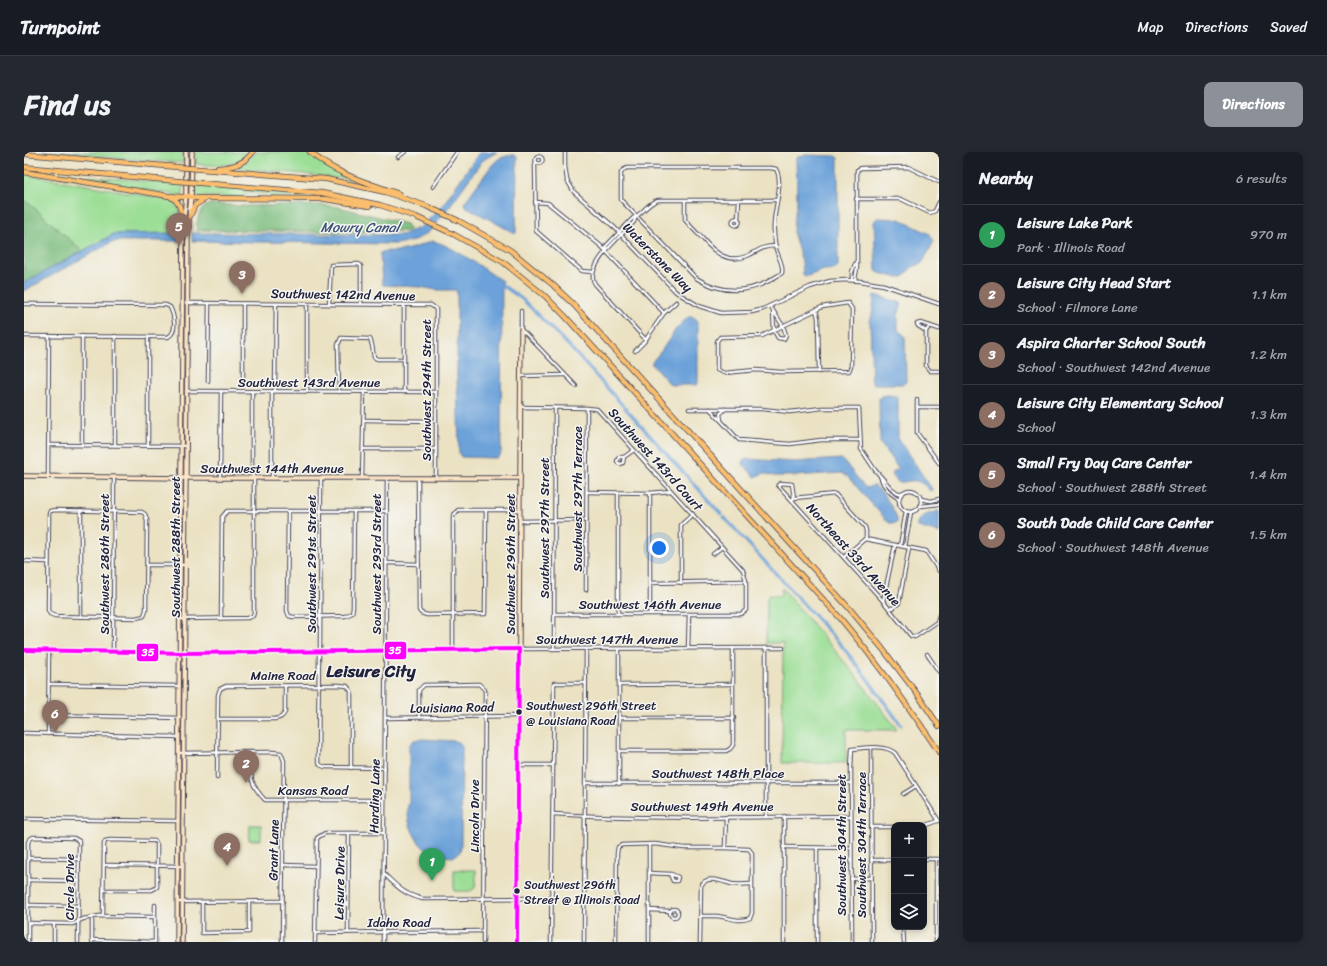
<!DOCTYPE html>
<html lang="en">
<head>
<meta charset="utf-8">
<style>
	body { margin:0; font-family:Sriracha,sans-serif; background:#242831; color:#f1f3f6 }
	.controls { position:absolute; right:12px; bottom:12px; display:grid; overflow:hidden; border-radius:8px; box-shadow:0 2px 6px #0003 }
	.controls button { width:36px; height:36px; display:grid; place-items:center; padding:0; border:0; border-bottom:1px solid #363941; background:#171b24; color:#f1f3f6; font:20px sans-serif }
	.you { position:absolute; left:635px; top:396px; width:14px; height:14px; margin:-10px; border:3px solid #fff; border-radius:50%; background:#1a73e8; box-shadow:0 0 0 6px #1a73e833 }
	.badge { display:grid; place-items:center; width:26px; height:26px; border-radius:50%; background:#8c9099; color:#fff; font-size:13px; font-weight:700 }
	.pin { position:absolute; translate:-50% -33px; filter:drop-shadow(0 1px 2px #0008) }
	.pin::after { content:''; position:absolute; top:21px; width:14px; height:12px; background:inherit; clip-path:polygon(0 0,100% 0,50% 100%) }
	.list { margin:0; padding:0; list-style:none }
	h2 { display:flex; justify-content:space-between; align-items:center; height:52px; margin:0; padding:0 16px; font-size:17px }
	h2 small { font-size:13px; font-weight:400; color:#9ea1a6 }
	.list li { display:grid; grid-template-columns:26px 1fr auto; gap:12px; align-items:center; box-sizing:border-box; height:60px; padding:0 16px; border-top:1px solid #363941 }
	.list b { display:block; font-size:15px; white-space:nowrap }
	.list p { margin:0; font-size:13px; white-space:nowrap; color:#9ea1a6 }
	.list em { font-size:13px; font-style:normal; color:#9ea1a6 }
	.icon { flex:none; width:22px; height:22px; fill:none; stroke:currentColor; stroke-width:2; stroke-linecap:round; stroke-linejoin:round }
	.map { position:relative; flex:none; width:915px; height:790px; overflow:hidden; border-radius:8px }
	header { display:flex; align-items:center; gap:24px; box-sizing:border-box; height:56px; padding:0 20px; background:#171b24; border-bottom:1px solid #363941 }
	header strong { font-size:19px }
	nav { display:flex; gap:22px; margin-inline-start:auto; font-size:14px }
	.intro { display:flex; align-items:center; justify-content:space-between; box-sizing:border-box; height:96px; padding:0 24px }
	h1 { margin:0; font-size:28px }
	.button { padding:10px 18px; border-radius:8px; background:#8c9099; color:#fff; font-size:14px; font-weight:700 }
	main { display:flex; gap:24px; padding:0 24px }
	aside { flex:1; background:#171b24; border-radius:8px; box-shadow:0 2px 6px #0003 }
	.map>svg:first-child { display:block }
</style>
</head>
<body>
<header>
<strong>Turnpoint</strong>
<nav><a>Map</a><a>Directions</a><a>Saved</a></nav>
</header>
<div class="intro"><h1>Find us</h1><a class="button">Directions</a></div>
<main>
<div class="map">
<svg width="915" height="790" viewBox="0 0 915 790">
	<rect width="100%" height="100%" fill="#f6f6f2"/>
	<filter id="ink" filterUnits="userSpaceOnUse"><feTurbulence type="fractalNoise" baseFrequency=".025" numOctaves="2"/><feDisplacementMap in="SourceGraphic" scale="8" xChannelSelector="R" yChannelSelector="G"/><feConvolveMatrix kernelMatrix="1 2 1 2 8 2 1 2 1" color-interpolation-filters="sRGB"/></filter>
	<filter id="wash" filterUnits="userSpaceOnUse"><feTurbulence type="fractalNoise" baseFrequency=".012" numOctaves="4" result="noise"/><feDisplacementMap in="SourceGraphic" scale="16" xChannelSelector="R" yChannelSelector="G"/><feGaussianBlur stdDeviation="0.9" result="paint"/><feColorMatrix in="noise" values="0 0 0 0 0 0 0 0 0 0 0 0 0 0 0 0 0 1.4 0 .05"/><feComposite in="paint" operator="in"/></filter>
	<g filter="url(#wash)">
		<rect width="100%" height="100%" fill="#ebe2c3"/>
		<g fill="#9bde95" stroke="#5e8068">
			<polygon points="16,0 159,0 159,11"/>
			<path d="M172,0H227C212,16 192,14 172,12Z"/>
			<polygon points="232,0 283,0 291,7 335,29 280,22 212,16 224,9"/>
			<polygon points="18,21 159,32 159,44"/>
			<polygon points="0,22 148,48 151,49 156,60 157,81 90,82 58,99 14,59 0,48"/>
			<polygon points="171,33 291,43 314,47 248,45 243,42 222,41 220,45 171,45"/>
			<polygon points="758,436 829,520 873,577 870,578 822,578 822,611 758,611 759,491 742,491 743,446 745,443 757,444"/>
			<polygon points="226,673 237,673 237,688 225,688"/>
			<path d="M430,718H452C452,740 453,740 430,739Z"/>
		</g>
		<g fill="#7cbd7e" stroke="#4f705c">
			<polygon points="0,48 14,59 58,99 0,131"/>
			<path d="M186,52L222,54L298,53L314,55L375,70L382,72L386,77L383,79L317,80L179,78L173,79C172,69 175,55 186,52Z"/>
		</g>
		<g fill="#6ca2d9" stroke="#47628a">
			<polygon points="458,0 473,0 459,8 425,55 405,80 390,89 371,92 168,89 168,81 377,83 397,75 418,54 454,2"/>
			<polygon points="486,3 491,3 493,5 492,81 490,81 441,54 440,51 468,13 474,7"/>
			<polygon points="780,3 812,4 814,6 814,114 812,117 800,118 781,125 779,123 778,110 769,80 770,67 773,50 772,6 775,4"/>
			<polygon points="853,66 875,67 906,82 910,89 900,108 897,112 888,115 879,125 875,126 855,121 852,119 850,70"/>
			<polygon points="155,81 155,89 97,89 88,90 0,139 0,131 90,82"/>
			<path d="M408,89C425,91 463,119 478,129L477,300L476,304L472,306L437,305L435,301L433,223V140L432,138H413L396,135L359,133L358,130L356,101C362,98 368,100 374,99C386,98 397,93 408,89Z"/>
			<polygon points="850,143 851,143 877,151 877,155 874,162 874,178 881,184 882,230 879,232 850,232 848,231 846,170 849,158"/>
			<polygon points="664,165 670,165 674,169 674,232 672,233 647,233 627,211 638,198 652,177"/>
			<path d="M864,243L872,244L874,247V287L908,337V338L906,339C895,326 890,328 875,331L868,323V321L874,316L856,291L855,247L857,244Z"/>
			<path d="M724,307L769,310L818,307L840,334L843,336L850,333C859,339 870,357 873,367V371H865L823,324L818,321L769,324H750L740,321L731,325L719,312L720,308Z"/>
			<path d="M915,359V381L894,375C893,364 906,361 915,359Z"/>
			<path d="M400,587L431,589L435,590L438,594L437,695L436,700L429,705C423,704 416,705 411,703C397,698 388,682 385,669C384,663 382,657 385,651V593L390,588Z"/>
		</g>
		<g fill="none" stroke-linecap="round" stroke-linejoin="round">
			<g stroke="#6ca2d9" stroke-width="3">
				<polyline points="478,133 498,147 545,194 697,362"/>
				<polyline points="700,365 818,494 842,525 877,573"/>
			</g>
		</g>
	</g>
	<g filter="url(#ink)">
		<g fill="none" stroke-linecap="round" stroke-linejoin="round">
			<defs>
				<g id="street">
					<polyline points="541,0 541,14 543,28 550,40 591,76 652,140 675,154 697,161 728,160 739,157 786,135 806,129 823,128 836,129 860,133 915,152"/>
					<circle cx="515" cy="8" r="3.5"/>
					<polyline points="374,5 381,0"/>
					<polyline points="512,10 511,13 512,79 558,119 569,120"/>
					<path d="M603,16H747L752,17C760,31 750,57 750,72C749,81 751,89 752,97C754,105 760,113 758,121C754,124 749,126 745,129C720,142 696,141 672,126L597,48V21L599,18Z"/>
					<polyline points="409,35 433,0"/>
					<polyline points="832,47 877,47 906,61 911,59 915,50"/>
					<path d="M661,48V68C666,74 672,80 678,86C690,100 703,112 723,104C735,99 737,94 752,94"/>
					<polyline points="511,50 524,51 577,94 640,161"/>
					<path d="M612,64L610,70C599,82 559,115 571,132L622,188"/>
					<circle cx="712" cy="70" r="3.5"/>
					<polyline points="714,67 715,48"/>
					<path d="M582,98V94L609,66C619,62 623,51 634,48H753"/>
					<polyline points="828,128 828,120 831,112"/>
					<polyline points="831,128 833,116 833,18 837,16 884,15 915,30"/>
					<polyline points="162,151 407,153 412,157 412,326"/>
					<polygon points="824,151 828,157 827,214 825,219 757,220 732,218 700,221 693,218 693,189 696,185 738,184 798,155"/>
					<path d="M0,152L142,153L146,155C150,163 154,180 144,185L0,184"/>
					<polyline points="305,152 307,113 335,112 337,114 337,152"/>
					<polyline points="380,153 380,240"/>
					<polyline points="746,154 759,174 762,183 760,187 754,186 750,179 749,159"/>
					<polyline points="792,158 794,166 795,220"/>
					<polyline points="497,159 497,178 502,182 552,234"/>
					<polyline points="906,174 902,179 902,214 906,219 915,219"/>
					<polyline points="902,179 894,174 893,172 897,171 915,177"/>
					<polyline points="611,199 620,190 640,161 652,150"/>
					<polyline points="497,224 540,223"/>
					<polyline points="184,229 185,151"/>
					<polyline points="219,229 219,152"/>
					<polyline points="162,239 412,240"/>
					<polyline points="251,239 252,152"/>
					<polyline points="283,240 283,152"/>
					<polyline points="315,240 314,193 317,186 346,187 348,193 350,205 353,207 380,207"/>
					<polyline points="893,248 893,281 915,311"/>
					<polyline points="497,255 563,256 573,257 719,418 722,429 722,458 717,462 530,462"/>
					<polyline points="893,255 915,255"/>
					<polyline points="665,257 738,257 766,260 798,256 835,256 837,297 851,318 867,336 874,341 879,341"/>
					<polyline points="686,257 715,288 766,292 797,288 836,288"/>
					<polyline points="340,268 412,269"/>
					<polyline points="697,268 696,262 701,257"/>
					<polyline points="24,293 162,294"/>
					<polyline points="58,293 58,184"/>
					<polyline points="91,293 91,184"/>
					<polyline points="124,294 124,185"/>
					<polyline points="339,297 412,297"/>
					<polyline points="600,305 599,311 597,312 594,311 593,309 595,305 600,305 610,298"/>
					<polyline points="24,324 25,184"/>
					<path d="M856,324C859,334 866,342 875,347"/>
					<polyline points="196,326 197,239"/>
					<polyline points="248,326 248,240"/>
					<polyline points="338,326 340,240"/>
					<polyline points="394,326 395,458 397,461 403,463 461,462 462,358"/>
					<polyline points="754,333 859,449 887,484 891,485 913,470 915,463"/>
					<polyline points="754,333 757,331 768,332 770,346"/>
					<circle cx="886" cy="349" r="11"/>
					<polyline points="563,340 626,341 647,339"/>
					<polyline points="594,341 594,462"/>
					<polyline points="897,347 907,349 915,347"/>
					<polyline points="768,348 770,346 811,342 841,375 842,379 842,386 820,405"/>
					<polyline points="897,354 915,352"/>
					<polygon points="31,358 118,360 121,362 123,368 122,458 120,464 112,466 31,464 26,462 24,458 25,362 26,359"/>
					<polyline points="264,359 263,459 265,464 269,465 321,464 328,461 329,455 330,359"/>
					<polyline points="496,369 563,368"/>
					<polyline points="841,387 902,399 915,419"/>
					<polyline points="876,394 882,359"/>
					<polyline points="881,395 887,360"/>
					<polyline points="689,402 698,395"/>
					<polyline points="0,409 24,410"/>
					<polyline points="362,411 395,412"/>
					<polyline points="123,413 161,413"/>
					<polyline points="626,431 722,429"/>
					<polyline points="657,431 657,373 669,362"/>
					<polyline points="562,438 563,256"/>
					<polyline points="859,449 871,393"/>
					<polyline points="865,456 869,456 875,451 885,396"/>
					<polyline points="626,461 626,341"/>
					<polyline points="57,465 57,358"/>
					<polyline points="197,466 198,365 203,359 363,359"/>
					<polyline points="156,467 224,466 229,464 230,460 230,326 228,322 228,239"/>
					<polyline points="664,496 665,462"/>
					<polyline points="742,496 742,664"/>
					<polyline points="495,497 759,496"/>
					<polyline points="530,497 531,256"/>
					<polyline points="429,498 429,364 434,358 496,358"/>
					<polyline points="89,499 90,325"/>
					<polyline points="295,499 294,608 296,613 301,615 361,616"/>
					<polyline points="296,499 297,326"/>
					<polyline points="903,502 915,520"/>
					<polyline points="25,532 156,534"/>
					<polyline points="595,533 709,532"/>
					<polyline points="25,563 156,566"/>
					<polyline points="395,565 395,538 400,533 455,532 461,538 459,790"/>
					<polyline points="361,566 494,564"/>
					<polyline points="595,566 710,566"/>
					<path d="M194,567H251C256,566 259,565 261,560V534"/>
					<polyline points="0,581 155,585"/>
					<polyline points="24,582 25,499"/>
					<polyline points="847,596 848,790"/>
					<polyline points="595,599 702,599 706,597 709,593 709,496"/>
					<path d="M227,600C227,624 224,630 241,648H360"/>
					<polyline points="155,601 248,600 257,601 260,609 258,790"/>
					<polyline points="212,601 212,611 227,615"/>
					<polyline points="494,613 529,613"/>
					<polyline points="193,626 194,543 196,537 202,534 315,533 323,534 327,539 327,616"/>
					<polyline points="561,631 827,631"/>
					<polyline points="595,632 595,497"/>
					<polyline points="879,642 892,634"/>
					<path d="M529,662C628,668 728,665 827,664"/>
					<polyline points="0,667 154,669"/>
					<polyline points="900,674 914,669"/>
					<polyline points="847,675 870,675"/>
					<polyline points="759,695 827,696"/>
					<polyline points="701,696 702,665"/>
					<polyline points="4,706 55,707"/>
					<polyline points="900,707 915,707"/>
					<polyline points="912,707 912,790"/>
					<polyline points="847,708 870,708"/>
					<polyline points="80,713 159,714"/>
					<polyline points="259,713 292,714"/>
					<polyline points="625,721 647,722 654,725 653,729 649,729 646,722"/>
					<path d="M360,722C374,735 379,742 399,747L527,746"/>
					<polyline points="827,727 847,726"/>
					<polyline points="4,728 55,729"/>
					<polyline points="153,750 259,749"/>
					<polyline points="178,750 178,781 225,780 225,750"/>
					<polyline points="560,750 592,750"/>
					<polyline points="4,753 55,754"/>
					<circle cx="650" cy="761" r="4"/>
					<polyline points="625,758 647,759"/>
					<polyline points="79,764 80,692 81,689 86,688 131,689 133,693 133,735 128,738 80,738"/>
					<polyline points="4,771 49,772 59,767 75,764 131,765"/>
					<polyline points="879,775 880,790"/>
					<polyline points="324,780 325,681"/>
					<polyline points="291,781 459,779"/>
					<polyline points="68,788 131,790"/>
					<polyline points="4,790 4,690 6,687 9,685 50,686 55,689 54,790"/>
					<polyline points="30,790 30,772"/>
					<polyline points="68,790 68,765"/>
					<polyline points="131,790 131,753"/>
					<polyline points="291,790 293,686 301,681 360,681"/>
					<polyline points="359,790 363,326"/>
					<polyline points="527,790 530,531 562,531"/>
					<polyline points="560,790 562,497"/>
					<path d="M592,790L593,701L594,695L598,693L631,692L660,696H701L725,697L728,701V761L726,766C715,771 704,765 693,764C688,764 682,764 676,764"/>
					<polyline points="625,790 625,692"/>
					<path d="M676,790L677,734C682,722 699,730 708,732C715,733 721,732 728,732"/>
					<polyline points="760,790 760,664"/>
					<polyline points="793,790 793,696"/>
					<path d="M828,790L827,617L828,597C842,596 860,592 871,601L915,669"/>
				</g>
				<g id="secondary">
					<polyline points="0,324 157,326 496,326"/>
					<polyline points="0,498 161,501 495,497"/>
					<polyline points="153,790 159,78 162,44 162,0"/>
					<polyline points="158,790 164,79 167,44 168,0"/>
					<polyline points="493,790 497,178"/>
				</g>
				<g id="highway">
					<path d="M286,0C310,22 345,31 375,42"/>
					<polyline points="0,2 153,15"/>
					<polyline points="0,15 153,29"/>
					<path d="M194,16C209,15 220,12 229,0"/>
					<polyline points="176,17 302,27 361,40 402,54 435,69 486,98 529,133 549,152 825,456 858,496 894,543 915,574"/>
					<polyline points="0,20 145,44 158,45 165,44 171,46 182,46 301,47 345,54"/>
					<path d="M176,31L298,41L356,53L392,65L429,82L479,110L521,144L540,163L817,467C852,509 884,553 915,600"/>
					<path d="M147,45C158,51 156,59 159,70"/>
					<polyline points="165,66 171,53 181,47"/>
				</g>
			</defs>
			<use href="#street" stroke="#403f4f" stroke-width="4.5"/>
			<use href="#secondary" stroke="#403f4f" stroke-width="5.5"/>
			<use href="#highway" stroke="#403f4f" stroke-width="6"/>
			<use href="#street" stroke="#fff" stroke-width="2.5"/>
			<use href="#secondary" stroke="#fde5c5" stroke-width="3.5"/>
			<use href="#highway" stroke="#fabe6e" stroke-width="4.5"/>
			<defs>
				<g id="highway-bridge">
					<polyline points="153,15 176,17"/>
					<polyline points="153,29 176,31"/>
				</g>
			</defs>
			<use href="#highway-bridge" stroke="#403f4f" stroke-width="6" stroke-linecap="butt"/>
			<use href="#highway-bridge" stroke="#fabe6e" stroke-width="4.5"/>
			<defs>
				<g id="bus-1">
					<polyline points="0,498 161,501 495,497"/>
					<polyline points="493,790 495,497"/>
				</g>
			</defs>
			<use href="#bus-1" stroke="#f6f6f2" stroke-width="7"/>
			<use href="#bus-1" stroke="#f0f" stroke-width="4"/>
		</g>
	</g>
	<g fill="#22223b" stroke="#f6f6f2" stroke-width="1.5">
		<circle cx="495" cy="560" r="3.5"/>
		<circle cx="493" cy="739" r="3.5"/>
	</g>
	<g text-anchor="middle" stroke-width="3" stroke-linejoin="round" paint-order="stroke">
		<g font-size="12" fill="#22223b" stroke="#f6f6f2" text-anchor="start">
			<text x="502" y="558">Southwest 296th Street<tspan x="502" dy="15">@ Louisiana Road</tspan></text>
			<text x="500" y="737">Southwest 296th<tspan x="500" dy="15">Street @ Illinois Road</tspan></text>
		</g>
		<g font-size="13" fill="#22223b" stroke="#f6f6f2">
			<text transform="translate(634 105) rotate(45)" y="5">Waterstone Way</text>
			<text transform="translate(319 142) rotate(1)" y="5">Southwest 142nd Avenue</text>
			<text x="285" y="235">Southwest 143rd Avenue</text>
			<text transform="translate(402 238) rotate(-90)" y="5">Southwest 294th Street</text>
			<text transform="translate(632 307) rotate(48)" y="5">Southwest 143rd Court</text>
			<text x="248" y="321">Southwest 144th Avenue</text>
			<text transform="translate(553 347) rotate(-90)" y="5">Southwest 297th Terrace</text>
			<text transform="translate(520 376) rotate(-90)" y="5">Southwest 297th Street</text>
			<text transform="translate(151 395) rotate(-90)" y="5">Southwest 288th Street</text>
			<text transform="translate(830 402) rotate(48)" y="5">Northeast 33rd Avenue</text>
			<text transform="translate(80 412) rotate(-90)" y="5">Southwest 286th Street</text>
			<text transform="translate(287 412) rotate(-90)" y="5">Southwest 291st Street</text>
			<text transform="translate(352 412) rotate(-90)" y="5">Southwest 293rd Street</text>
			<text transform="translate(486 412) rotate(-90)" y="5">Southwest 296th Street</text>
			<text x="626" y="457">Southwest 146th Avenue</text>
			<text x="583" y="492">Southwest 147th Avenue</text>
			<text x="259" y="528">Maine Road</text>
			<text transform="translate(428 555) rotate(-1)" y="5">Louisiana Road</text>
			<text x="694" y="626">Southwest 148th Place</text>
			<text x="289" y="643">Kansas Road</text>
			<text transform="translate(350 644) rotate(-89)" y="5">Harding Lane</text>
			<text x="678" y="659">Southwest 149th Avenue</text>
			<text transform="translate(450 664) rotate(-90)" y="5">Lincoln Drive</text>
			<text transform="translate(817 693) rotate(-90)" y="5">Southwest 304th Street</text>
			<text transform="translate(837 693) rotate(-90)" y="5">Southwest 304th Terrace</text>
			<text transform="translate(249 698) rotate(-89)" y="5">Grant Lane</text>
			<text transform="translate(315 731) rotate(-89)" y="5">Leisure Drive</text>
			<text transform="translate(45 735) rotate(-90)" y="5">Circle Drive</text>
			<text x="375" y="775">Idaho Road</text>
		</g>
		<g font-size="14" font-style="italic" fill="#40557a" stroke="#f6f6f2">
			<text x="336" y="80">Mowry Canal</text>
		</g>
		<g font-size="17" font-weight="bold" fill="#22223b" stroke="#f6f6f2">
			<text x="347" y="525">Leisure City</text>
		</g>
	</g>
	<g stroke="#f6f6f2" stroke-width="1.5">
		<rect x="360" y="489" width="23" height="19" rx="4" fill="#f0f"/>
		<rect x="112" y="491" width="23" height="19" rx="4" fill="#f0f"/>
	</g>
	<g font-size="11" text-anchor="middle" font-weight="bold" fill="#fff">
		<text x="371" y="502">35</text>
		<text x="124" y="504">35</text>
	</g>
</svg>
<div class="controls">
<button>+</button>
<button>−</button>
<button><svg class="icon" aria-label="layers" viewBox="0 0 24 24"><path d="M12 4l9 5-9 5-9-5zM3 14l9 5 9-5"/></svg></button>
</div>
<div class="you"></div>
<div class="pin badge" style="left:408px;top:729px;background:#2e9e5b">1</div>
<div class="pin badge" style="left:222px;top:631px;background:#8d6e63">2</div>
<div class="pin badge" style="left:218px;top:142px;background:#8d6e63">3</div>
<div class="pin badge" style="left:203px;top:714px;background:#8d6e63">4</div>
<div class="pin badge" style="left:155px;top:94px;background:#8d6e63">5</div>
<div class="pin badge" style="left:31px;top:581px;background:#8d6e63">6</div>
</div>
<aside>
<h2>Nearby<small>6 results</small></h2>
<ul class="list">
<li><span class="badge" style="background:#2e9e5b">1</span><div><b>Leisure Lake Park</b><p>Park · Illinois Road</p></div><em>970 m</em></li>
<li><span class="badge" style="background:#8d6e63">2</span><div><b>Leisure City Head Start</b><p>School · Filmore Lane</p></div><em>1.1 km</em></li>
<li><span class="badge" style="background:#8d6e63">3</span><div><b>Aspira Charter School South</b><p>School · Southwest 142nd Avenue</p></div><em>1.2 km</em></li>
<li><span class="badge" style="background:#8d6e63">4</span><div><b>Leisure City Elementary School</b><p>School</p></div><em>1.3 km</em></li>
<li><span class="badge" style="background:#8d6e63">5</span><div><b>Small Fry Day Care Center</b><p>School · Southwest 288th Street</p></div><em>1.4 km</em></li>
<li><span class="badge" style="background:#8d6e63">6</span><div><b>South Dade Child Care Center</b><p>School · Southwest 148th Avenue</p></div><em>1.5 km</em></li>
</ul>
</aside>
</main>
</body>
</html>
